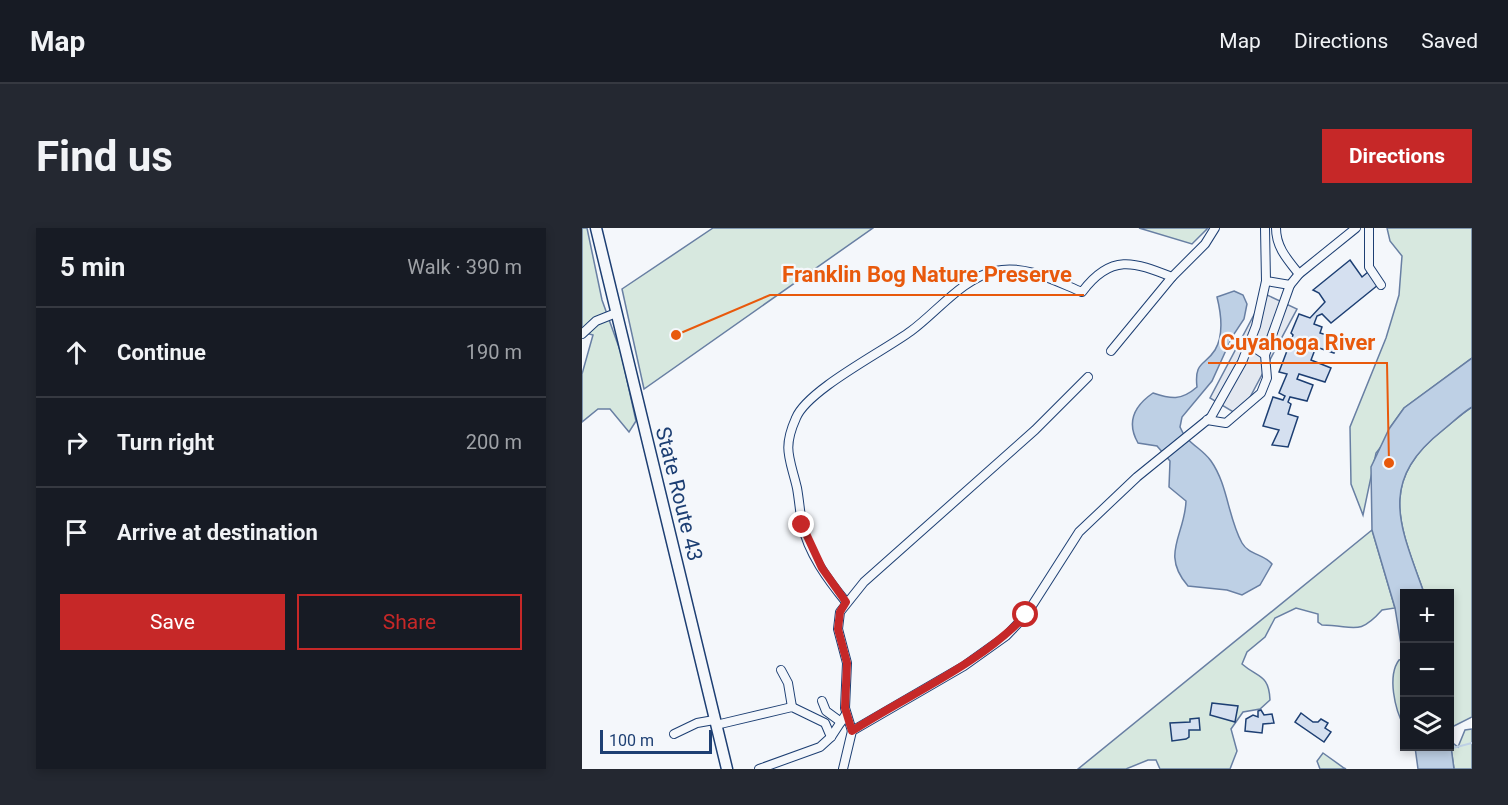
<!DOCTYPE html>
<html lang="en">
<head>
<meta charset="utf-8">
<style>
	body { margin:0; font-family:Roboto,sans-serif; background:#242831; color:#f1f3f6 }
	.controls { position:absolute; right:18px; bottom:18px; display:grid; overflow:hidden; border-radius:0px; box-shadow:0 3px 9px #0003 }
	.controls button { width:54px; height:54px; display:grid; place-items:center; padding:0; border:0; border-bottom:2px solid #363941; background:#171b24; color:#f1f3f6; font:30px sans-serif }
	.scale { position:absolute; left:18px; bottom:15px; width:112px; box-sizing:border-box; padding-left:6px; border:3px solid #1d3f73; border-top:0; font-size:16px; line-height:21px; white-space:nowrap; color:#1d3f73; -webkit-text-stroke:4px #f4f7fb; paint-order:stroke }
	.stop { position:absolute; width:18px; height:18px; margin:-14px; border:4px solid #c62828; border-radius:50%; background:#fff }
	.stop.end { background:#c62828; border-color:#fff; box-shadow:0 2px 6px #0008 }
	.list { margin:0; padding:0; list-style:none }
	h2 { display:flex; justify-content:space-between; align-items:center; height:78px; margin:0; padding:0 24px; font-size:26px }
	h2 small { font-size:20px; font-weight:400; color:#9ea1a6 }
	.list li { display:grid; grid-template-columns:39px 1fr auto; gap:18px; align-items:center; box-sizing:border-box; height:90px; padding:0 24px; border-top:2px solid #363941 }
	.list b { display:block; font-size:22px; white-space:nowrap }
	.list em { font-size:20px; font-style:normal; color:#9ea1a6 }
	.actions { display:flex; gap:12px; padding:18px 24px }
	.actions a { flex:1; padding:14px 0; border:2px solid #c62828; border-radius:0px; text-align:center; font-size:21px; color:#c62828 }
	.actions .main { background:#c62828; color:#fff }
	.icon { flex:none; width:33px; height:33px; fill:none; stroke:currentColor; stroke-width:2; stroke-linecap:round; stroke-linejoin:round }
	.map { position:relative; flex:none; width:890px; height:541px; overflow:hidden; border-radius:0px }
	header { display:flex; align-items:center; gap:36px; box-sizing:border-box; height:84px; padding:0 30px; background:#171b24; border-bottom:2px solid #363941 }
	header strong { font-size:28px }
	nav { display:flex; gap:33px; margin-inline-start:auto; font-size:21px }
	.intro { display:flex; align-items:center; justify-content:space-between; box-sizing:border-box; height:144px; padding:0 36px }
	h1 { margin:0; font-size:42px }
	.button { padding:15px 27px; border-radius:0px; background:#c62828; color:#fff; font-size:21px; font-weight:700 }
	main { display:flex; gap:36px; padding:0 36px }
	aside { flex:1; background:#171b24; border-radius:0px; box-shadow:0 3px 9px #0003 }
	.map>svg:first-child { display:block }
</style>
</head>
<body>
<header>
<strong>Map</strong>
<nav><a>Map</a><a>Directions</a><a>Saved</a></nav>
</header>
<div class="intro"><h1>Find us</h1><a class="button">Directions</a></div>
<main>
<aside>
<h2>5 min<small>Walk · 390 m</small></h2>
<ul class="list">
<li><svg class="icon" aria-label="ahead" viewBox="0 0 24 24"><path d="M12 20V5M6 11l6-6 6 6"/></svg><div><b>Continue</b></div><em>190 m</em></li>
<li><svg class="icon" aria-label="right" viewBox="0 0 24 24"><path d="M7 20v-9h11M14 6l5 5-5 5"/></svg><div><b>Turn right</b></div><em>200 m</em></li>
<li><svg class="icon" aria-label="arrive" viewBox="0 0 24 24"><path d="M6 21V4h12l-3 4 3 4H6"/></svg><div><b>Arrive at destination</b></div></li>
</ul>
<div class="actions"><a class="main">Save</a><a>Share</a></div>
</aside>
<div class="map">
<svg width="890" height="541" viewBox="0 0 890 541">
	<rect width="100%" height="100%" fill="#f4f7fb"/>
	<g fill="#d7e8df" stroke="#687fa3" stroke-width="1.5">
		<polygon points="0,0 5,0 20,72 39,125 54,193 47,204 28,181 16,181 0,194 0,146 11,107 0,104"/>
		<polygon points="131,0 291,0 62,161 40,61"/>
		<polygon points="557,0 626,0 610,16"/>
		<polygon points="805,0 890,0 890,130 822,180 807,201 805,211 794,225 781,287 769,256 768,199 804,110 817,67 820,28 808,13"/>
		<path d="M890,179V489L868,500V365H842C818,297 795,254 861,202C871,194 880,185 890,179Z"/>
		<path d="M790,302L813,380L800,382C776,409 772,397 740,397L736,394V386L714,380L693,390L683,409L665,424L660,436C676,450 687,446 688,472L678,481L661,484L649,501L655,523L648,541H578L574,532H566L544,541H496Z"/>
		<path d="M822,431V498C813,482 805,448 817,432Z"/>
		<polygon points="890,501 890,541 872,541 868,513 876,519 883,502"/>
		<polygon points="741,525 762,540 764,541 738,541 735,533"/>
	</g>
	<polygon fill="#e3e8f0" stroke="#687fa3" stroke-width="1.5" points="683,66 715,81 658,188 628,170"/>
	<g fill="#bed0e5" stroke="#687fa3" stroke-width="1.5">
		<path d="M652,63L661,67L665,76L662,91L650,109L630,153L600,189L598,199C604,215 620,220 629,233C646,257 646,290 660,315C667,327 682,326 690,336L678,357L660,367L645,362L606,358C578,326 603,307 604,273L587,259L588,233L575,218L556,215C544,194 552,178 571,165C589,171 599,173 615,159C612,133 623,138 633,122C642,107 639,85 635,69Z"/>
		<path d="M890,130V179C880,185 871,194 861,202C795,254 818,297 842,365H822V435L813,380L790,302L789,239L807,201L822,180Z"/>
		<polygon points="868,511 872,541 836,541 833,519 868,518"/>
	</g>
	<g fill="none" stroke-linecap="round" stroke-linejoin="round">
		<polyline stroke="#bed0e5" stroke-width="2" points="867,521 890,515"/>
	</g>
	<g fill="#d5e0f0" stroke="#1d3f73" stroke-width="1.5">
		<polygon points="768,32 780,49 786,44 796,57 749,95 740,86 735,88 732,96 740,99 738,105 758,111 752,125 734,119 729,132 749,140 743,154 717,146 715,151 731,157 725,173 708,169 706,174 709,176 706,186 716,189 706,219 690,217 697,202 681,198 691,169 701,172 703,168 697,165 705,146 697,144 711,107 709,105 717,86 728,90 743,74 737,65 731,62"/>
		<polygon points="630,475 656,478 653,494 628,487"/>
		<polygon points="679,482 682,487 690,486 692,495 681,496 680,505 663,503 664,491 671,487 676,489 676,483"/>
		<polygon points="719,485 731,494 736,494 739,491 746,495 743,500 749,504 742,514 713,494"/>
		<polygon points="617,490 618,502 607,502 607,509 604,511 590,513 588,495 608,494 608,491"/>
	</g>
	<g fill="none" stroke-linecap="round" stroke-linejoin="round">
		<defs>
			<g id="minor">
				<path d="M694,0C694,19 705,31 717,46"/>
				<polyline points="787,0 787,39 799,57"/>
				<polyline points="684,53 708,57 717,46 774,0"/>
				<polyline points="0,106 14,93 34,85"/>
				<polyline points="529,123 590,49"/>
				<polyline points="683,127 708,57"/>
				<polyline points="625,192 644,195 679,165 685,150 683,127 667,116"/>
				<path d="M264,374C246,352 226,325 220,296C218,284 217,271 215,260C208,230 200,221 214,190C225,162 302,123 329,103C355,84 381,50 413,43C443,36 473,53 500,64C529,25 552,34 590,49L623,16L633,0"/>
				<polyline points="199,442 206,455 210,479"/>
				<polyline points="240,473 244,483 259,494"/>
				<polyline points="134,497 210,479 243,495 249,509"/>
				<polyline points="270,503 263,480 265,435 256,401 258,384 282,354 453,202 506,149"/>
				<polyline points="92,506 115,495 132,492"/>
				<polyline points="177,541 238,519 249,509 264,486"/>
				<polyline points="261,541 270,503 382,438 424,408 444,387 497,304 555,249 629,189 660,134 674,98 684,53 683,0"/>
			</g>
			<polyline id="major" points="14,0 145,541"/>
		</defs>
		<use href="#minor" stroke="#1d3f73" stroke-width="10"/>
		<use href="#major" stroke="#1d3f73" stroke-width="13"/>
		<use href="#minor" stroke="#f4f7fb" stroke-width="8"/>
		<use href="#major" stroke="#f4f7fb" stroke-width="10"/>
	</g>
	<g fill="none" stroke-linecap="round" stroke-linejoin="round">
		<path stroke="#c62828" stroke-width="8" d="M220,297L240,340L264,374L258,384L256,401L265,435L263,480L270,503C329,465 395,438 444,387"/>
	</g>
	<g text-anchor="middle" stroke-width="4.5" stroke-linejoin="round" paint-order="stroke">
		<g font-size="21" fill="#1d3f73" stroke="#f4f7fb">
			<text transform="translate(97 266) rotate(76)" y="7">State Route 43</text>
		</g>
	</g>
	<path fill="none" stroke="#e8590c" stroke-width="2" d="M94 107L188 67H502M807 235L805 135H626"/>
	<g fill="#e8590c" stroke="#f4f7fb" stroke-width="2">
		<circle cx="94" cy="107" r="6"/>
		<circle cx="807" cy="235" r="6"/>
	</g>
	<g font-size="22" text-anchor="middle" font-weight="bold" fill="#e8590c" stroke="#f4f7fb" stroke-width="4.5" stroke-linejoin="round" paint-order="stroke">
		<text x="345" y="54">Franklin Bog Nature Preserve</text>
		<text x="716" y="122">Cuyahoga River</text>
	</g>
</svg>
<div class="controls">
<button>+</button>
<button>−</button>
<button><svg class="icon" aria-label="layers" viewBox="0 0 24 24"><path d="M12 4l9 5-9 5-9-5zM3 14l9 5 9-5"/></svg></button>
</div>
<div class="scale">100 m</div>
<div class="stop" style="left:444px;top:387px"></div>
<div class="stop end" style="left:220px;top:297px"></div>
</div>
</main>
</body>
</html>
